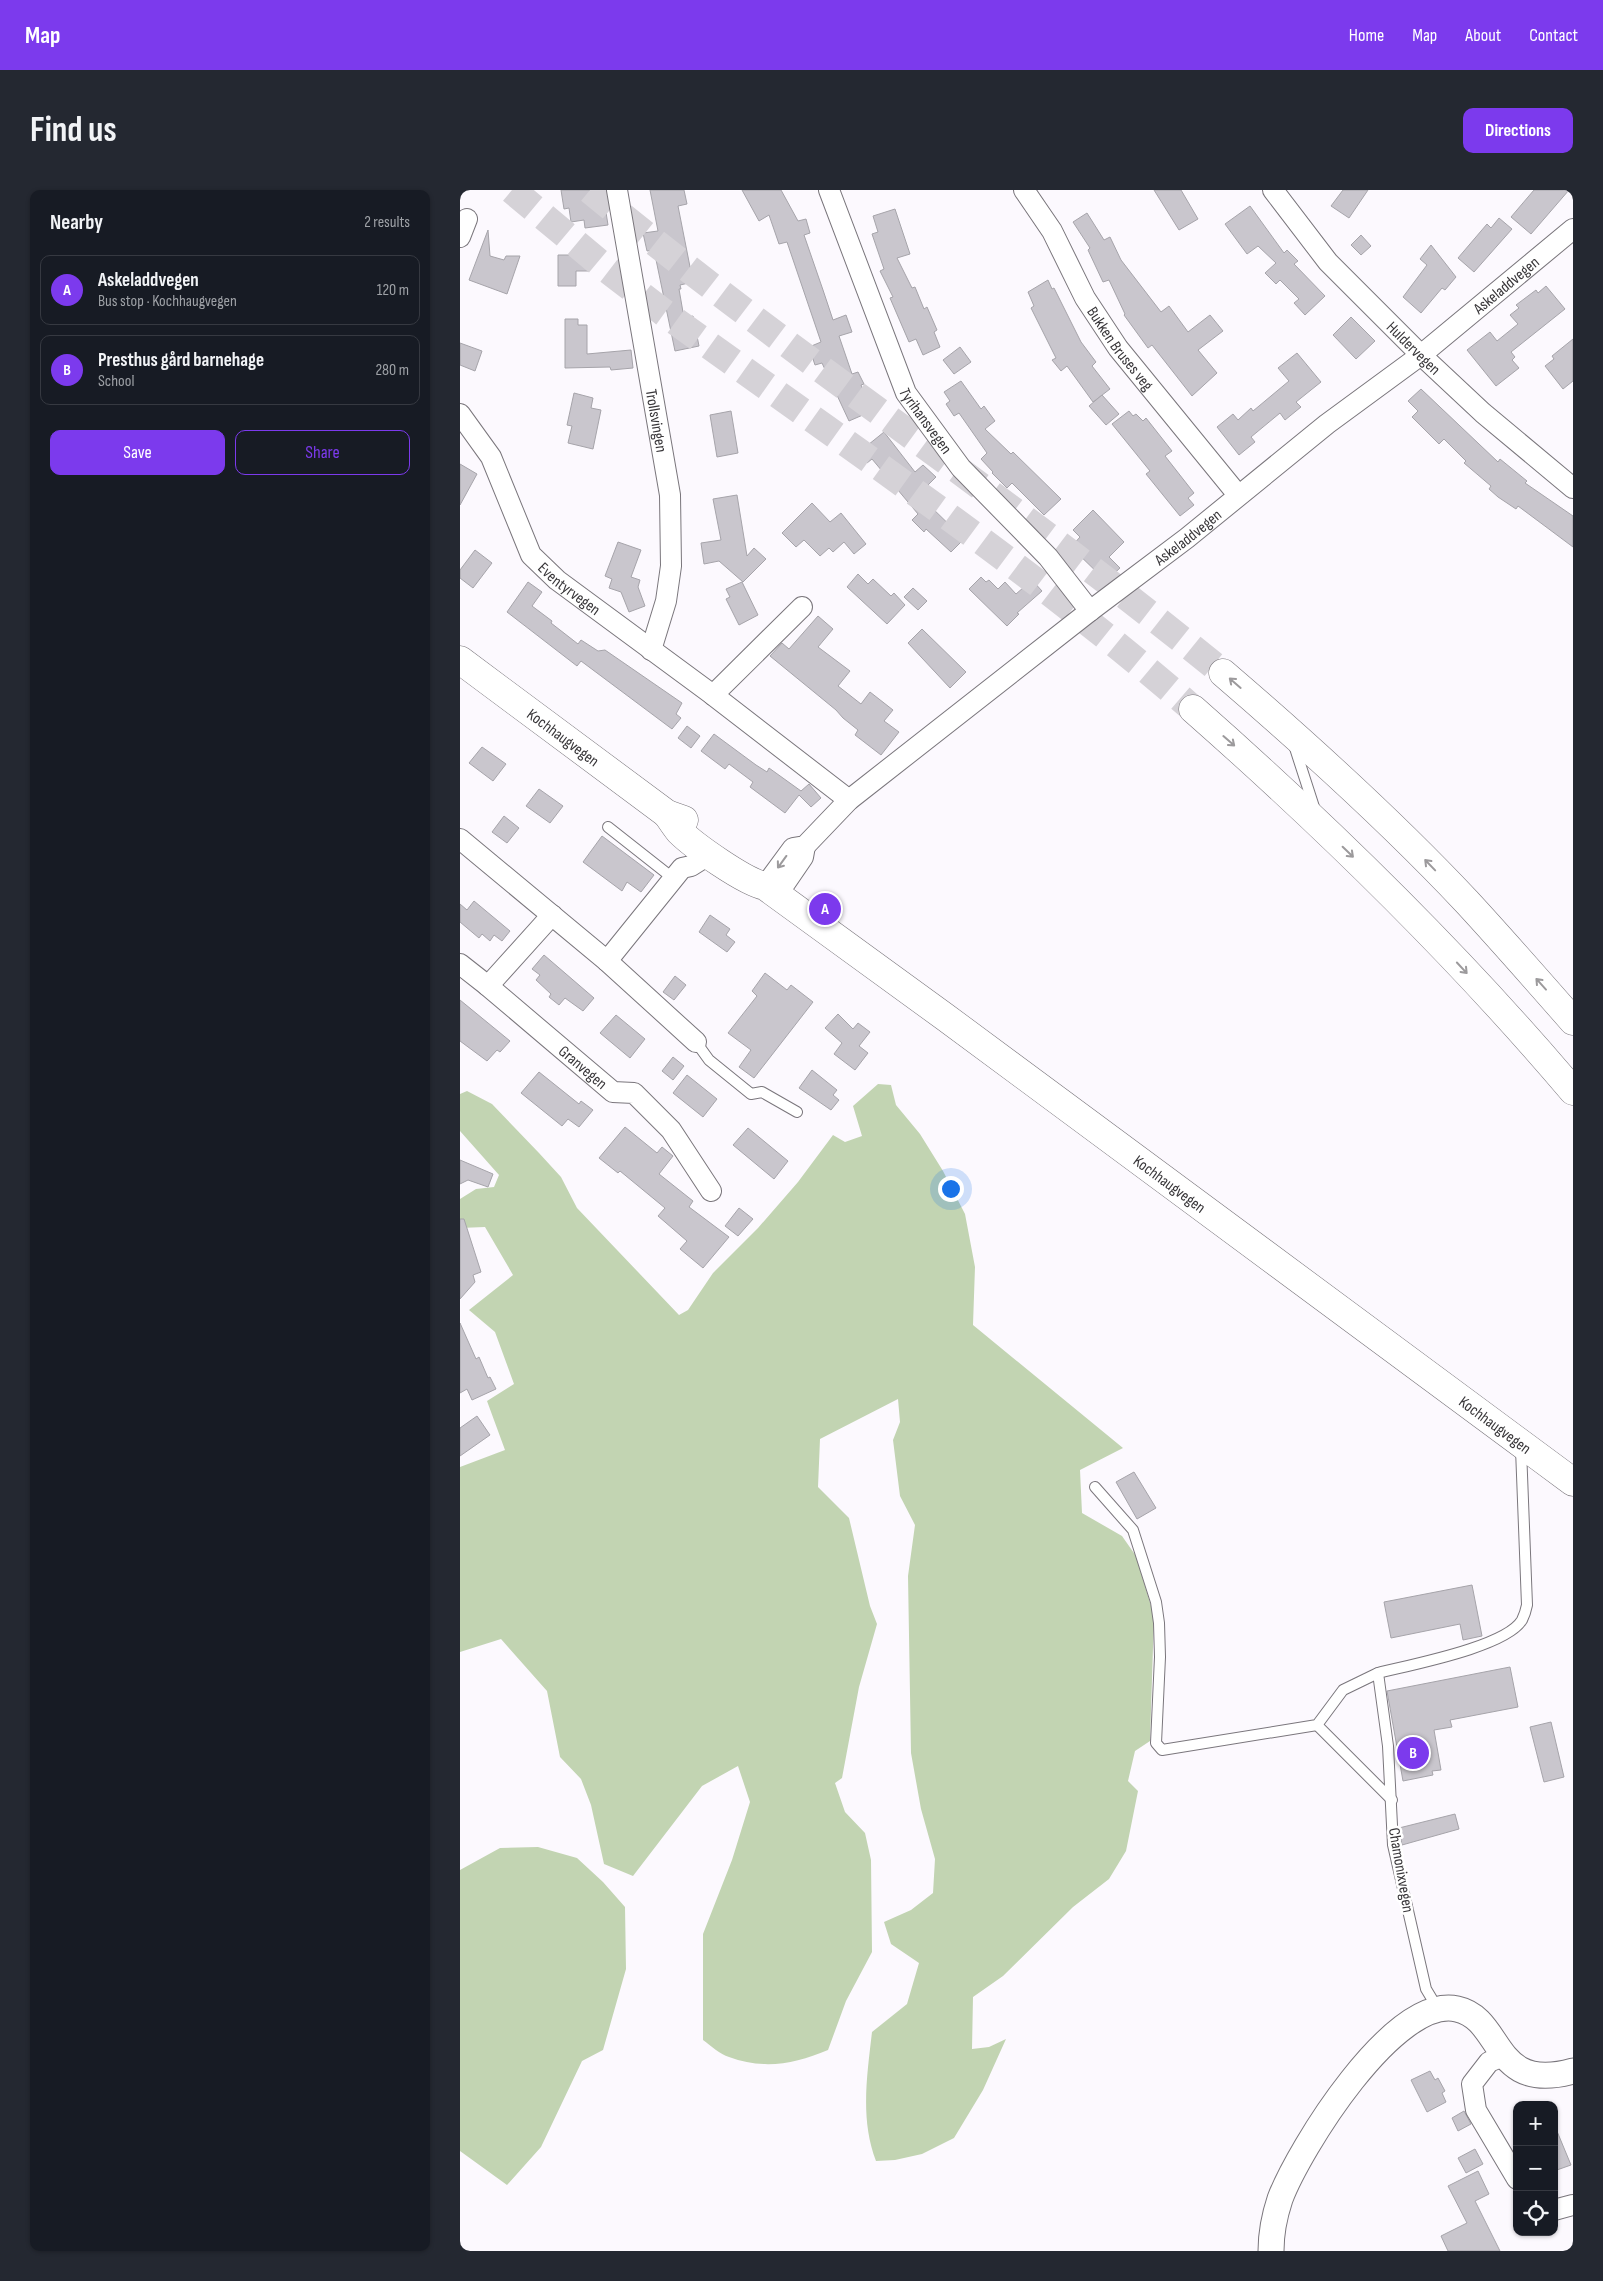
<!DOCTYPE html>
<html lang="en">
<head>
<meta charset="utf-8">
<style>
	body { margin:0; font-family:"Sofia Sans Condensed",sans-serif; background:#242831; color:#f1f3f6 }
	.controls { position:absolute; right:15px; bottom:15px; display:grid; overflow:hidden; border-radius:10px; box-shadow:0 1px 4px #0004 }
	.controls button { width:45px; height:45px; display:grid; place-items:center; padding:0; border:0; border-bottom:1px solid #363941; background:#171b24; color:#f1f3f6; font:25px sans-serif }
	.you { position:absolute; left:490px; top:998px; width:18px; height:18px; margin:-12px; border:4px solid #fff; border-radius:50%; background:#1a73e8; box-shadow:0 0 0 8px #1a73e833 }
	.badge { display:grid; place-items:center; width:32px; height:32px; border-radius:50%; background:#7c3aed; color:#fff; font-size:16px; font-weight:700 }
	.pin { position:absolute; translate:-50% -50%; border:2px solid #fff; box-shadow:0 1px 5px #0006 }
	.list { margin:0; padding:0; list-style:none }
	h2 { display:flex; justify-content:space-between; align-items:center; height:65px; margin:0; padding:0 20px; font-size:21px }
	h2 small { font-size:16px; font-weight:400; color:#9ea1a6 }
	.list li { display:grid; grid-template-columns:32px 1fr auto; gap:15px; align-items:center; box-sizing:border-box; height:70px; margin:0 10px 10px; padding:0 10px; border:1px solid #363941; border-radius:10px }
	.list b { display:block; font-size:19px; white-space:nowrap }
	.list p { margin:0; font-size:16px; white-space:nowrap; color:#9ea1a6 }
	.list em { font-size:16px; font-style:normal; color:#9ea1a6 }
	.actions { display:flex; gap:10px; padding:15px 20px }
	.actions a { flex:1; padding:11px 0; border:1px solid #7c3aed; border-radius:10px; text-align:center; font-size:18px; color:#7c3aed }
	.actions .main { background:#7c3aed; color:#fff }
	.icon { flex:none; width:28px; height:28px; fill:none; stroke:currentColor; stroke-width:2; stroke-linecap:round; stroke-linejoin:round }
	.map { position:relative; flex:none; width:1113px; height:2061px; overflow:hidden; border-radius:10px }
	header { display:flex; align-items:center; gap:30px; box-sizing:border-box; height:70px; padding:0 25px; background:#7c3aed; color:#fff }
	header strong { font-size:24px }
	nav { display:flex; gap:28px; margin-inline-start:auto; font-size:18px }
	.intro { display:flex; align-items:center; justify-content:space-between; box-sizing:border-box; height:120px; padding:0 30px }
	h1 { margin:0; font-size:35px }
	.button { padding:12px 22px; border-radius:10px; background:#7c3aed; color:#fff; font-size:18px; font-weight:700 }
	main { display:flex; gap:30px; padding:0 30px }
	aside { flex:1; background:#171b24; border-radius:10px; box-shadow:0 1px 4px #0004 }
	.map>svg:first-child { display:block }
</style>
</head>
<body>
<header>
<strong>Map</strong>
<nav><a>Home</a><a>Map</a><a>About</a><a>Contact</a></nav>
</header>
<div class="intro"><h1>Find us</h1><a class="button">Directions</a></div>
<main>
<aside>
<h2>Nearby<small>2 results</small></h2>
<ul class="list">
<li><span class="badge">A</span><div><b>Askeladdvegen</b><p>Bus stop · Kochhaugvegen</p></div><em>120 m</em></li>
<li><span class="badge">B</span><div><b>Presthus gård barnehage</b><p>School</p></div><em>280 m</em></li>
</ul>
<div class="actions"><a class="main">Save</a><a>Share</a></div>
</aside>
<div class="map">
<svg width="1113" height="2061" viewBox="0 0 1113 2061">
	<rect width="100%" height="100%" fill="#fcf9fe"/>
	<g fill="#c2d4b2">
		<path d="M418,894L431,895L436,915L460,944L483,981L505,1024L515,1077L513,1135L663,1258L620,1280L622,1323L662,1346L676,1366L694,1426L690,1551L675,1561L668,1591L678,1601L666,1661L649,1689L613,1717L543,1786L513,1807L512,1859L529,1857L546,1849L523,1900L494,1948L462,1964L435,1970L416,1971C400,1929 407,1886 412,1842L447,1814L459,1773L431,1754L424,1732L451,1720L473,1703L475,1669L461,1619L451,1563L448,1386L455,1335L440,1306L433,1250L440,1232L438,1209L360,1249L358,1297L389,1328L410,1416L417,1434L399,1497L382,1588L375,1593L385,1622L405,1643L411,1670L412,1762L386,1811L368,1860C335,1874 304,1880 269,1867C260,1864 251,1856 243,1850V1744L272,1670L290,1612L278,1576L242,1596L173,1686L144,1674L131,1615L121,1589L100,1567L87,1501L41,1449L0,1462V1277L45,1260L27,1211L54,1194L35,1142L9,1120L53,1085L25,1037L0,1038V1009L16,999L34,997L39,985L0,941V904L7,901L32,914L79,963L101,987L117,1018L219,1125L228,1120L253,1083L298,1038L338,992L373,945L385,952L402,946L393,916Z"/>
		<polygon points="78,1657 117,1668 143,1692 165,1717 166,1779 143,1860 122,1871 81,1957 47,1995 0,1961 0,1680 40,1658"/>
	</g>
	<g fill="#c9c6cd" stroke="#a6a4aa">
		<polygon points="101,0 130,0 132,18 145,16 148,35 125,38 124,30 111,32 109,18 104,19"/>
		<polygon points="190,0 224,0 227,14 218,16 233,92 220,95 221,99 219,99 224,128 233,126 239,156 215,161 194,60 187,61 183,43 198,41"/>
		<polygon points="282,0 321,0 338,31 346,29 350,43 344,45 363,100 373,130 386,125 392,142 379,146 392,184 398,182 404,194 401,195 412,221 389,231 362,173 355,175 349,157 361,152 327,52 319,54 309,25 299,31"/>
		<polygon points="694,0 721,0 738,29 719,40"/>
		<polygon points="883,0 908,0 889,28 871,16"/>
		<polygon points="1074,0 1109,0 1071,44 1051,27"/>
		<polygon points="790,16 824,63 827,60 838,71 834,74 865,106 845,125 834,113 839,109 820,90 816,94 805,83 816,73 798,56 787,64 765,34"/>
		<polygon points="435,19 450,64 437,68 452,98 455,97 464,119 467,117 477,140 474,142 480,157 463,165 456,149 449,152 430,108 433,107 420,81 424,79 412,44 418,42 413,26"/>
		<polygon points="627,23 644,50 650,47 661,70 701,122 709,116 728,142 750,125 763,141 738,160 757,183 732,206 692,155 688,158 664,125 665,124 649,90 643,92 628,60 630,58 613,32"/>
		<polygon points="1039,28 1052,39 1014,82 998,68 1027,34 1031,38"/>
		<polygon points="28,40 30,66 44,70 46,66 60,66 47,104 9,90"/>
		<polygon points="901,45 911,56 901,65 891,55"/>
		<polygon points="971,55 996,87 985,100 982,98 961,123 943,107 967,75 960,69"/>
		<polygon points="98,65 129,65 129,81 116,81 116,96 98,96"/>
		<polygon points="588,90 592,99 594,98 621,152 636,172 632,176 650,199 633,212 607,176 601,181 592,170 596,168 571,118 574,116 568,102"/>
		<polygon points="1086,96 1105,119 1051,162 1055,167 1052,170 1059,178 1036,196 1007,160 1030,142 1037,151 1058,134 1050,125 1059,118 1056,115 1076,100 1078,103"/>
		<polygon points="891,127 915,151 896,169 873,145"/>
		<polygon points="105,129 118,129 118,135 127,135 127,164 171,160 173,178 151,180 150,177 105,178"/>
		<polygon points="1113,149 1113,191 1103,199 1085,176 1094,169 1092,166"/>
		<polygon points="0,153 22,161 15,181 0,175"/>
		<polygon points="500,157 511,172 494,184 483,170"/>
		<polygon points="837,163 861,192 836,212 841,217 825,230 820,223 791,247 795,252 779,265 757,237 773,224 778,230 791,218 793,221 829,191 818,178"/>
		<polygon points="501,191 521,219 524,216 535,231 525,239 551,264 553,262 601,309 584,325 552,293 547,298 532,283 533,282 521,269 527,263 499,223 494,226 486,214 490,211 484,202"/>
		<polygon points="961,199 1038,272 1040,269 1067,291 1065,293 1113,326 1113,357 1058,316 1056,319 1038,307 1029,299 1031,296 1004,273 1006,271 984,249 979,254 952,227 958,221 948,211"/>
		<polygon points="114,203 133,208 131,218 141,220 133,259 108,253 112,236 107,235"/>
		<polygon points="642,205 659,224 646,235 629,216"/>
		<polygon points="271,221 278,263 257,267 250,225"/>
		<polygon points="669,221 673,226 676,224 683,231 686,228 712,261 705,266 734,303 728,308 734,315 720,326 686,284 690,281 652,234"/>
		<polygon points="424,242 455,282 463,275 476,287 462,301 471,309 467,313 504,349 491,362 466,339 464,342 452,330 458,324 412,269 407,273 398,263"/>
		<polygon points="0,274 17,284 0,315"/>
		<polygon points="277,305 287,366 294,358 306,369 283,392 259,371 244,374 241,353 261,350 253,309"/>
		<polygon points="352,313 370,332 381,323 406,354 394,364 384,352 373,362 369,358 360,366 344,350 336,357 322,343"/>
		<polygon points="633,320 664,352 649,367 660,378 646,391 611,357 620,347 613,340"/>
		<polygon points="158,352 181,360 171,387 180,390 178,397 185,416 169,422 161,402 149,398 152,389 145,386"/>
		<polygon points="15,360 32,373 13,398 0,388 0,380"/>
		<polygon points="398,384 408,394 413,389 431,406 434,403 445,415 427,434 387,397"/>
		<polygon points="521,387 526,392 529,390 538,399 545,392 556,404 572,390 582,401 557,423 559,424 547,436 509,399"/>
		<polygon points="68,392 82,402 72,416 92,431 91,433 118,454 121,450 138,461 145,460 222,513 216,524 221,528 212,539 121,471 117,476 47,422"/>
		<polygon points="282,392 298,425 279,435 266,409 270,407 266,399"/>
		<polygon points="453,398 467,411 458,420 444,407"/>
		<polygon points="358,426 373,439 358,457 390,481 378,496 401,514 410,502 433,520 424,531 439,542 421,565 395,545 398,540 383,528 376,520 310,466 322,453 329,459"/>
		<polygon points="462,439 506,482 490,498 448,453"/>
		<polygon points="227,536 240,546 231,558 218,548"/>
		<polygon points="254,544 296,575 307,582 309,578 341,601 349,594 361,608 351,617 339,605 325,623 290,597 293,592 269,574 265,579 241,561"/>
		<polygon points="22,557 46,574 33,591 9,573"/>
		<polygon points="79,599 103,616 90,633 66,616"/>
		<polygon points="44,626 59,638 47,653 32,642"/>
		<polygon points="142,646 194,685 181,702 167,692 162,701 123,672"/>
		<polygon points="14,711 50,741 42,751 34,745 30,751 22,744 19,748 0,732 0,714 7,720"/>
		<polygon points="250,725 270,739 266,745 275,752 267,762 239,742"/>
		<polygon points="84,765 134,808 123,821 105,808 99,815 89,807 91,804 76,790 80,785 72,779"/>
		<polygon points="305,783 327,800 331,795 353,812 294,888 279,877 291,860 268,843 297,806 292,801"/>
		<polygon points="215,786 226,795 214,810 203,802"/>
		<polygon points="0,810 50,851 40,862 37,860 27,871 0,851"/>
		<polygon points="378,824 393,839 398,833 410,842 399,856 408,863 395,880 374,864 382,853 365,838"/>
		<polygon points="156,825 185,849 170,868 140,843"/>
		<polygon points="213,867 224,876 213,890 202,881"/>
		<polygon points="352,880 377,900 373,905 379,910 371,920 339,898"/>
		<polygon points="79,882 119,914 121,911 133,920 119,937 108,929 102,936 61,903"/>
		<polygon points="227,885 257,909 243,927 213,903"/>
		<polygon points="165,937 197,963 202,957 213,966 199,984 233,1011 229,1017 269,1047 243,1078 220,1059 227,1051 198,1026 205,1018 160,981 158,983 139,968"/>
		<polygon points="288,938 328,971 314,989 273,955"/>
		<polygon points="0,970 33,984 28,997 8,990 0,994"/>
		<polygon points="279,1018 293,1029 278,1046 265,1036"/>
		<polygon points="0,1029 4,1029 21,1082 13,1085 15,1092 0,1109"/>
		<polygon points="0,1133 16,1169 19,1167 28,1188 30,1187 36,1199 12,1210 7,1199 0,1203"/>
		<polygon points="17,1226 30,1245 0,1266 0,1238"/>
		<polygon points="674,1282 696,1318 677,1329 656,1292"/>
		<polygon points="1012,1395 1022,1446 1003,1450 1000,1434 931,1448 924,1412"/>
		<polygon points="1050,1477 1058,1517 990,1530 992,1537 974,1540 981,1580 972,1581 973,1585 943,1591 927,1501"/>
		<polygon points="1091,1532 1104,1587 1084,1592 1070,1537"/>
		<polygon points="995,1624 999,1639 942,1655 939,1638"/>
		<polygon points="970,1881 975,1890 978,1888 985,1901 982,1903 986,1912 967,1922 951,1890"/>
		<polygon points="1004,1921 1011,1934 998,1941 992,1928"/>
		<polygon points="1094,1934 1111,1975 1094,1981"/>
		<polygon points="1015,1959 1023,1974 1006,1983 998,1968"/>
		<polygon points="1018,1981 1029,2004 1015,2011 1040,2061 988,2061 981,2046 1007,2033 988,1996"/>
	</g>
	<g fill="none" stroke-linecap="round" stroke-linejoin="round">
		<g stroke="#d5d2d7" stroke-width="28" stroke-dasharray="28 14" stroke-linecap="butt">
			<path d="M52,0L143,76L203,122C382,252 566,374 733,519"/>
			<path d="M130,0C335,169 558,315 763,483"/>
		</g>
		<defs>
			<g id="service">
				<polyline points="834,555 855,620"/>
				<polyline points="148,637 214,689"/>
				<polyline points="236,852 249,870 291,904 302,902 337,922"/>
				<polyline points="635,1297 673,1340 696,1412 699,1433 700,1467 696,1553 702,1560 857,1535 883,1500 918,1483"/>
				<polyline points="857,1535 932,1610"/>
				<path d="M978,1819L966,1799L933,1655L928,1556L918,1483C949,1475 1046,1457 1062,1430C1064,1426 1066,1420 1067,1415L1061,1259"/>
			</g>
			<g id="minor">
				<path id="s1" d="M157,0L210,305L211,376L206,411L191,460"/>
				<path id="s2" d="M369,0L446,203L501,278L588,367L630,421"/>
				<path id="s3" d="M564,0L592,41L625,108L658,158L778,305"/>
				<path id="s4" d="M813,0L868,72L961,165L1023,223L1113,298"/>
				<polyline points="0,47 7,29"/>
				<path id="s5" d="M0,224L31,267L71,365L97,390L253,505L389,610"/>
				<polyline points="253,505 342,417"/>
				<polyline points="0,649 147,771 222,678 231,676 250,664"/>
				<path id="s6" d="M305,696L333,658L345,656L389,610L630,421L727,348L867,234L961,165L1113,39"/>
				<polyline points="317,705 343,667 345,656"/>
				<polyline points="147,771 236,852"/>
				<polyline points="0,774 28,796 92,725"/>
				<path id="s7" d="M28,796L153,902L174,903L211,940L251,1001"/>
				<polyline points="1043,1866 1029,1872 1012,1894 1016,1920 1057,1989"/>
				<polyline points="1094,2020 1113,2015"/>
			</g>
			<path id="tertiary" d="M811,2061C811,2043 814,2027 820,2009C839,1959 934,1805 997,1819C1044,1829 1031,1904 1113,1881"/>
			<g id="primary">
				<path id="s8" d="M0,470L207,624L224,630"/>
				<path id="s9" d="M207,624C211,630 215,636 219,641C234,656 285,692 305,696L485,827L1113,1292"/>
			</g>
			<g id="trunk">
				<path d="M763,483C848,556 931,631 1007,712C1043,751 1078,791 1113,831"/>
				<path d="M733,519C868,638 997,764 1113,901"/>
			</g>
		</defs>
		<use href="#service" stroke="#7a767c" stroke-width="12"/>
		<use href="#minor" stroke="#7a767c" stroke-width="22"/>
		<use href="#tertiary" stroke="#7a767c" stroke-width="27"/>
		<use href="#primary" stroke="#7a767c" stroke-width="29"/>
		<use href="#trunk" stroke="#7a767c" stroke-width="29"/>
		<use href="#service" stroke="#fff" stroke-width="10"/>
		<use href="#minor" stroke="#fff" stroke-width="20"/>
		<use href="#tertiary" stroke="#fff" stroke-width="25"/>
		<use href="#primary" stroke="#fff" stroke-width="28"/>
		<use href="#trunk" stroke="#fff" stroke-width="28"/>
	</g>
	<defs><path id="oneway-shaft" d="M-6 0H5M1.5-3L5.5 0L1.5 3" fill="none" stroke-width="1.6" stroke-linecap="round" stroke-linejoin="round" transform="scale(1.25)"/></defs>
	<g stroke="#9c9a9c">
		<use href="#oneway-shaft" transform="translate(775 493) rotate(-139)"/>
		<use href="#oneway-shaft" transform="translate(769 551) rotate(41)"/>
		<use href="#oneway-shaft" transform="translate(888 662) rotate(44)"/>
		<use href="#oneway-shaft" transform="translate(322 672) rotate(126)"/>
		<use href="#oneway-shaft" transform="translate(970 675) rotate(-134)"/>
		<use href="#oneway-shaft" transform="translate(1002 778) rotate(47)"/>
		<use href="#oneway-shaft" transform="translate(1081 794) rotate(-132)"/>
	</g>
	<g text-anchor="middle" stroke-width="5" stroke-linejoin="round" paint-order="stroke">
		<g font-size="16" fill="#383639" stroke="#fff">
			<text dy="6" stroke="none"><textPath href="#s6" startOffset="958">Askeladdvegen</textPath></text>
			<text dy="6" stroke="none"><textPath href="#s4" startOffset="212">Huldervegen</textPath></text>
			<text dy="6" stroke="none"><textPath href="#s3" startOffset="186">Bukken Bruses veg</textPath></text>
			<text dy="6" stroke="none"><textPath href="#s1" startOffset="234">Trollsvingen</textPath></text>
			<text dy="6" stroke="none"><textPath href="#s2" startOffset="251">Tyrihansvegen</textPath></text>
			<text dy="6" stroke="none"><textPath href="#s6" startOffset="552">Askeladdvegen</textPath></text>
			<text dy="6" stroke="none"><textPath href="#s5" startOffset="210">Eventyrvegen</textPath></text>
			<text dy="6" stroke="none"><textPath href="#s8" startOffset="129">Kochhaugvegen</textPath></text>
			<text dy="6" stroke="none"><textPath href="#s7" startOffset="125">Granvegen</textPath></text>
			<text dy="6" stroke="none"><textPath href="#s9" startOffset="626">Kochhaugvegen</textPath></text>
			<text dy="6" stroke="none"><textPath href="#s9" startOffset="1031">Kochhaugvegen</textPath></text>
			<text transform="translate(942 1680) rotate(80)" y="6">Chamonixvegen</text>
		</g>
	</g>
</svg>
<div class="controls">
<button>+</button>
<button>−</button>
<button><svg class="icon" aria-label="locate" viewBox="0 0 24 24"><circle cx="12" cy="12" r="6"/><path d="M12 2v4M12 18v4M2 12h4M18 12h4"/></svg></button>
</div>
<div class="you"></div>
<div class="pin badge" style="left:365px;top:719px">A</div>
<div class="pin badge" style="left:953px;top:1563px">B</div>
</div>
</main>
</body>
</html>
